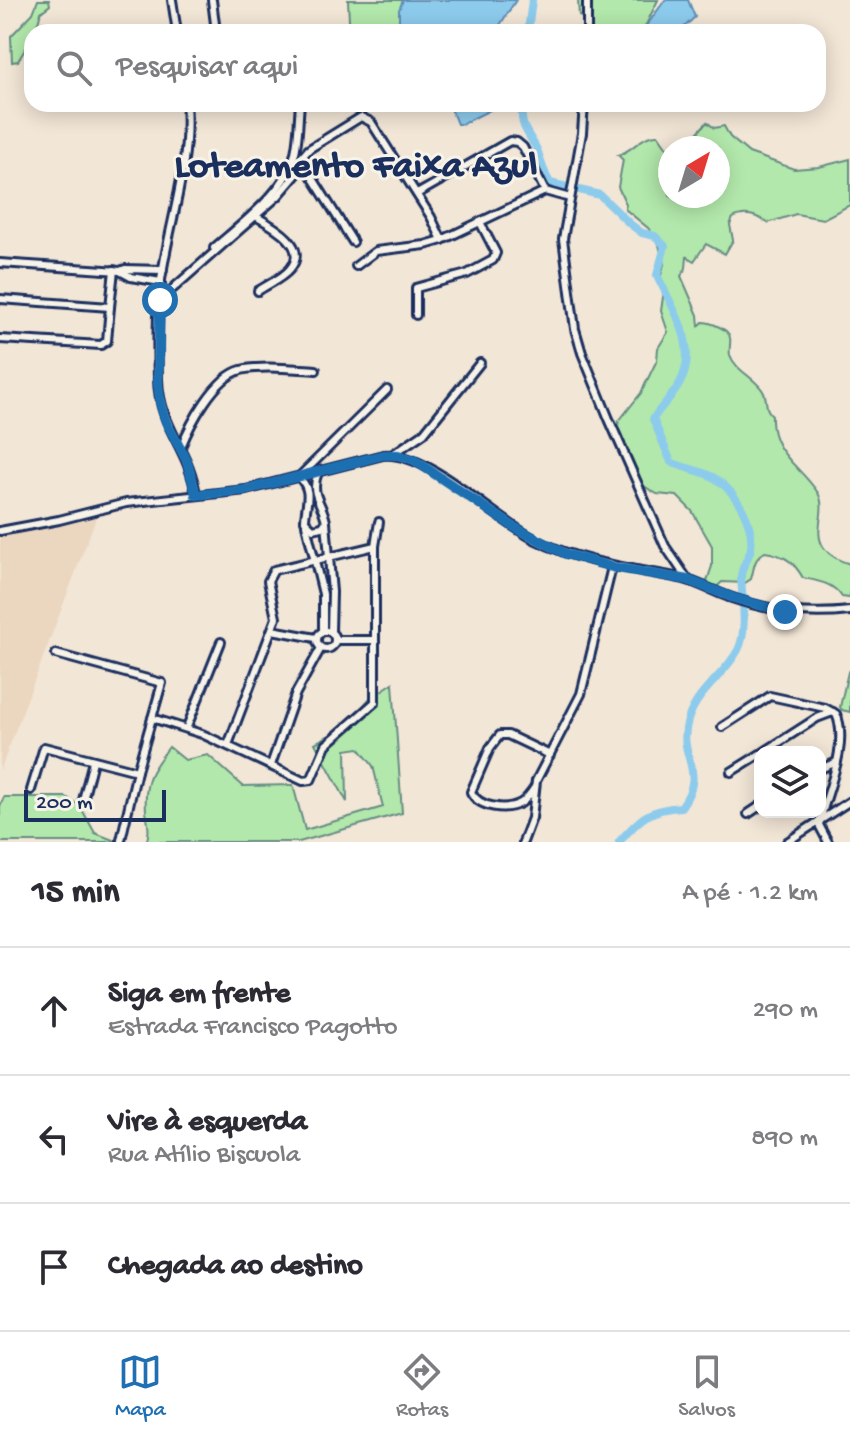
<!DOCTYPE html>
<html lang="pt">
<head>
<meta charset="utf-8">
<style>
	body { margin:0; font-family:"Gochi Hand",sans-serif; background:#f2f2f3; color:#2b2b33 }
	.controls { position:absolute; right:24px; bottom:24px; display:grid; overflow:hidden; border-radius:16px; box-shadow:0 4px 20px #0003 }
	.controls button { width:72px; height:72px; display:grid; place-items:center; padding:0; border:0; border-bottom:2px solid #e1e1e2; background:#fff; color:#2b2b33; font:40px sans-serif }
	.compass { position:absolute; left:658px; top:136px; width:72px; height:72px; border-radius:50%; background:#fff; box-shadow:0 4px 20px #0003; rotate:38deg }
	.scale { position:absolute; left:24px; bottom:20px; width:142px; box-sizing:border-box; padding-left:8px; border:4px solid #1b2f5e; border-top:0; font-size:22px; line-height:28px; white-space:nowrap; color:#1b2f5e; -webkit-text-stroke:6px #f7f3e8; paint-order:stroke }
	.stop { position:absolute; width:24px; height:24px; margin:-18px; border:6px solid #1f6fb2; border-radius:50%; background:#fff }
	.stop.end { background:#1f6fb2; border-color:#fff; box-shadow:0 2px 8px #0008 }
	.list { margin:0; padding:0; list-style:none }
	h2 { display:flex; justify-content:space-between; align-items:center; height:104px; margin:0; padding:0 32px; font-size:34px }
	h2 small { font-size:26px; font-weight:400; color:#7c7c81 }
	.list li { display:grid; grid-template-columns:52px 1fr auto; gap:24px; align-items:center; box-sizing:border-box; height:128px; padding:0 32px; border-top:2px solid #e1e1e2 }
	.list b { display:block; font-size:30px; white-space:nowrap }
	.list p { margin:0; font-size:26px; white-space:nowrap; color:#7c7c81 }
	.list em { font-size:26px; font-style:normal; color:#7c7c81 }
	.icon { flex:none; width:44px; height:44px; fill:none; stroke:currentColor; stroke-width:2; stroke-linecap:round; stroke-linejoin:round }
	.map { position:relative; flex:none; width:850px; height:842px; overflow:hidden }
	.search { position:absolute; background:#fff; box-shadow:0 4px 20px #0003; left:24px; right:24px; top:24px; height:88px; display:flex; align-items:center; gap:20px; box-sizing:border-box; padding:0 28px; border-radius:24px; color:#7c7c81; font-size:30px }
	.sheet { height:488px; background:#fff }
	nav { display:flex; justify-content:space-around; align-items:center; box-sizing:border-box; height:112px; border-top:2px solid #e1e1e2; background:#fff; font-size:22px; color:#7c7c81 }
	nav a { display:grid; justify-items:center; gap:4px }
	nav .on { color:#1f6fb2 }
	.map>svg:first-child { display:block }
</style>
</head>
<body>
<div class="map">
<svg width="850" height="842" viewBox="0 0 850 842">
	<rect width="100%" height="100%" fill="#f2e6d6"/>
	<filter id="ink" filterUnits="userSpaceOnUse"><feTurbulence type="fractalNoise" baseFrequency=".0125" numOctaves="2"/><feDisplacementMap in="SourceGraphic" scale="16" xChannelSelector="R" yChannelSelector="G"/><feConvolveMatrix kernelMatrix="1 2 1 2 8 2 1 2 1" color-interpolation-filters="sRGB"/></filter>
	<g filter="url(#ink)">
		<polygon fill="#ebd7c0" points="98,513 0,771 0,536"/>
		<g fill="#b2e8ab" stroke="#668c84" stroke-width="2">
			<polygon points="38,0 49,0 50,5 41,12 35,32 32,32 32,38 18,61 12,62 11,36 33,13"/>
			<polygon points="348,0 409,0 409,32 354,32 349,20"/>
			<polygon points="578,0 658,0 644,29 645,32 588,32 587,20 579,16"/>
			<path d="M707,122L714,128L724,126L730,137L749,153L794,169L819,167L850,159V205L823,219L796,214L768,223C757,216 745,211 733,218L730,225L733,240L725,254L706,244L694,261L687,257L686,268L681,276L698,315L699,326L703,322C710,322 721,327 726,331C734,338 728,347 730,355C736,372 757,378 764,393C768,402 764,408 772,415C770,453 800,465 818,493C828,510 812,531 824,548C831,557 840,561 850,564V598L842,597C833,583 818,581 803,578C794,562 785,555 765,552C753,559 755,566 751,579L745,583L722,582L710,593L705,587L712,566V546L692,511L677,496L657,494L644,486L628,465L615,443L619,421L641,393L657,360L658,348L668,332L661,311L664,290L660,279L664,264L658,241L648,228L625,209L626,204L618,187L623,160L618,155C633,151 642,134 658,135L670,152V196H718V148H706L705,145L684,148Z"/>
			<polygon points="848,672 850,675 850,712 842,710 840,707"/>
			<path d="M393,683L402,813L299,842H146C151,832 147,821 146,811C144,780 151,770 169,747L185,760L208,755L243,786L293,785L305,830L383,807L373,766L359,748L346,750L347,802L315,743L345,727L369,699Z"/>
			<polygon points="4,797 66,797 80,806 95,833 118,842 0,842 0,806"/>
		</g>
		<g fill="#8dcbed" stroke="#5f8db4" stroke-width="2">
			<polygon points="403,0 516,0 500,25 498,32 399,32 399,10"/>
			<polygon points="665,0 688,0 695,17 679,32 642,32"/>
			<polygon points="449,104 502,104 462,124 457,124"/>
		</g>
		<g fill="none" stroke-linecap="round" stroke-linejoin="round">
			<g stroke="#8dcbed" stroke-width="8">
				<polyline points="528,32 532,0"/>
				<path d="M523,104C518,128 530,133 538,152C541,163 544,172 550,183L600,195L630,224L642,233L655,236L665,246L657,275C672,308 700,346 680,383C673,396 661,406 653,419L671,462C685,469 703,470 716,479C737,493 754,523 751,548C749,559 741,566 741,577C742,598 748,631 738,650C724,676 697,691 688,720C676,758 709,769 681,807C649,809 640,818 619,842"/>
			</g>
			<defs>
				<g id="minor">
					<polyline points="172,0 177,32"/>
					<polyline points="212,0 216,32"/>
					<polyline points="587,0 587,32"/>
					<path d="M186,104C191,167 168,225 160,287C157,316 157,349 158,379C159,427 190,450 196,495"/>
					<polyline points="584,104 582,133 563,239 575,329 582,353 609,419 665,546 688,580"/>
					<polyline points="302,161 353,242"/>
					<polyline points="417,194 510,141 517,142 523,147 545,191"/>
					<path d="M257,217C273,226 310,246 290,269C283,278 268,284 258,291"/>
					<path d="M214,248C239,226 283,193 293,160C299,143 298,122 300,104"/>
					<polyline points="0,263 120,271 125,269 163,270"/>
					<polyline points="356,266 376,251 425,245 442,240 545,191 570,198"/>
					<polyline points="120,271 131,277 161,282"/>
					<polyline points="0,299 110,307 114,270"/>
					<polyline points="160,300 278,196 301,169 302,157 309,149 361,117 371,122 431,217 442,240"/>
					<polyline points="416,315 416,288 467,274 493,260 496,253 480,222"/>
					<polyline points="0,339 101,345 107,341 110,307"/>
					<path d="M181,447C190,424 215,377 241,370C262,365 295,369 316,370"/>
					<polyline points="393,454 424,433 480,363"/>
					<path d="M318,472C309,496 323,502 326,522L322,527L313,529L305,521C305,504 314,492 299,477L387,390"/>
					<polyline points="326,522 332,592 331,632"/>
					<polyline points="306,525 323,594 323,631"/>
					<path d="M0,531L59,520L126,503L246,490L383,455C429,451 494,519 536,540C584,564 633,568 684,579C699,583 715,592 729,597C770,611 807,616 850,611"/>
					<polyline points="272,630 316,638"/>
					<circle cx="326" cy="640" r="9"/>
					<polyline points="335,640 374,640"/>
					<polyline points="56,654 162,683 137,771 121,840"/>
					<polyline points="152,718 202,734 303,781 311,780 326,745 375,702 375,546"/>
					<polyline points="187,727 221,642"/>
					<path d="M722,727L770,696L825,708L836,714C850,744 826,793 819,825L828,842"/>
					<polyline points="228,745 276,618 268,581 274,570 375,546 379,522"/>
					<polyline points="764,752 817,718 833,712"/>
					<polyline points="271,765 296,693 321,648"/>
					<polyline points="820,769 837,762"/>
					<polyline points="731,772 760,754"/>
					<path d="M535,787C531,793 527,799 521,803C506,811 479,808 471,792L490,748L500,735H508L550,755"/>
					<polyline points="31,790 44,747 137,771"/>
					<polyline points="83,800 93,761"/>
					<polyline points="748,814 760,806"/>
					<polyline points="523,842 532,818 536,781 581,694 612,567"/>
					<polyline points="787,842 850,801"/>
				</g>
			</defs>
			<use href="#minor" stroke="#1b2f5e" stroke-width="12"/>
			<use href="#minor" stroke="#f7f3e8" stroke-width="6"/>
		</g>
	</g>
	<g fill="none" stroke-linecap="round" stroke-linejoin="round" filter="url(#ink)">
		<polyline stroke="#1f6fb2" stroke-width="10" points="160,300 158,384 161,407 166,422 187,461 196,495 246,490 383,455 398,455 414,460 514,527 566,554 612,567 688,580 734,598 785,612"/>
	</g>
	<g text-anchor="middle" stroke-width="6" stroke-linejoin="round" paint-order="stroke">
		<g font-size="38" font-weight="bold" fill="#1b2f5e" stroke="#f7f3e8">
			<text x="356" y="175">Loteamento Faixa Azul</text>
		</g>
	</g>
</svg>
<div class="controls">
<button><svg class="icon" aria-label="layers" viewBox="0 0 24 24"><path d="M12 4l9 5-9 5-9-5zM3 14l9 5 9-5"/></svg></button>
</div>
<svg class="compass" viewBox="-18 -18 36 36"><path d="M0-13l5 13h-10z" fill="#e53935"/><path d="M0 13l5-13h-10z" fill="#7c7c81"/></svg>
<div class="scale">200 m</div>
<div class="stop" style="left:160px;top:300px"></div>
<div class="stop end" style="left:785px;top:612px"></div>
<div class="search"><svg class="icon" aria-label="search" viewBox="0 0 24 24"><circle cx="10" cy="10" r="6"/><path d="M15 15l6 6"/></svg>Pesquisar aqui</div>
</div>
<section class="sheet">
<h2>15 min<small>A pé · 1.2 km</small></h2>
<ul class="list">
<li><svg class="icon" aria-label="ahead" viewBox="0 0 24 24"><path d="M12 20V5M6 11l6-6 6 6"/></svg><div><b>Siga em frente</b><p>Estrada Francisco Pagotto</p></div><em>290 m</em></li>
<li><svg class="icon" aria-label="left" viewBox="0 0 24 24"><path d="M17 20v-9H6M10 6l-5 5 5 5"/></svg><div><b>Vire à esquerda</b><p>Rua Atílio Biscuola</p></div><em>890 m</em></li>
<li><svg class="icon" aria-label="arrive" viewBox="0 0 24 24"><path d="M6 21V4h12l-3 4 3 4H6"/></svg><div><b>Chegada ao destino</b></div></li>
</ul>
</section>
<nav>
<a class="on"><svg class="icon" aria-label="map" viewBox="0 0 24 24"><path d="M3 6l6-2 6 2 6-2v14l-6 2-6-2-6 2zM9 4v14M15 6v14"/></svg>Mapa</a>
<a><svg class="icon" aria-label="directions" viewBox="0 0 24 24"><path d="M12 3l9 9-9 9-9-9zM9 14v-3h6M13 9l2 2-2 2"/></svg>Rotas</a>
<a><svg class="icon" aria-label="saved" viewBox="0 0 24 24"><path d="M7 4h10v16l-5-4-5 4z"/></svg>Salvos</a>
</nav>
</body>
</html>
